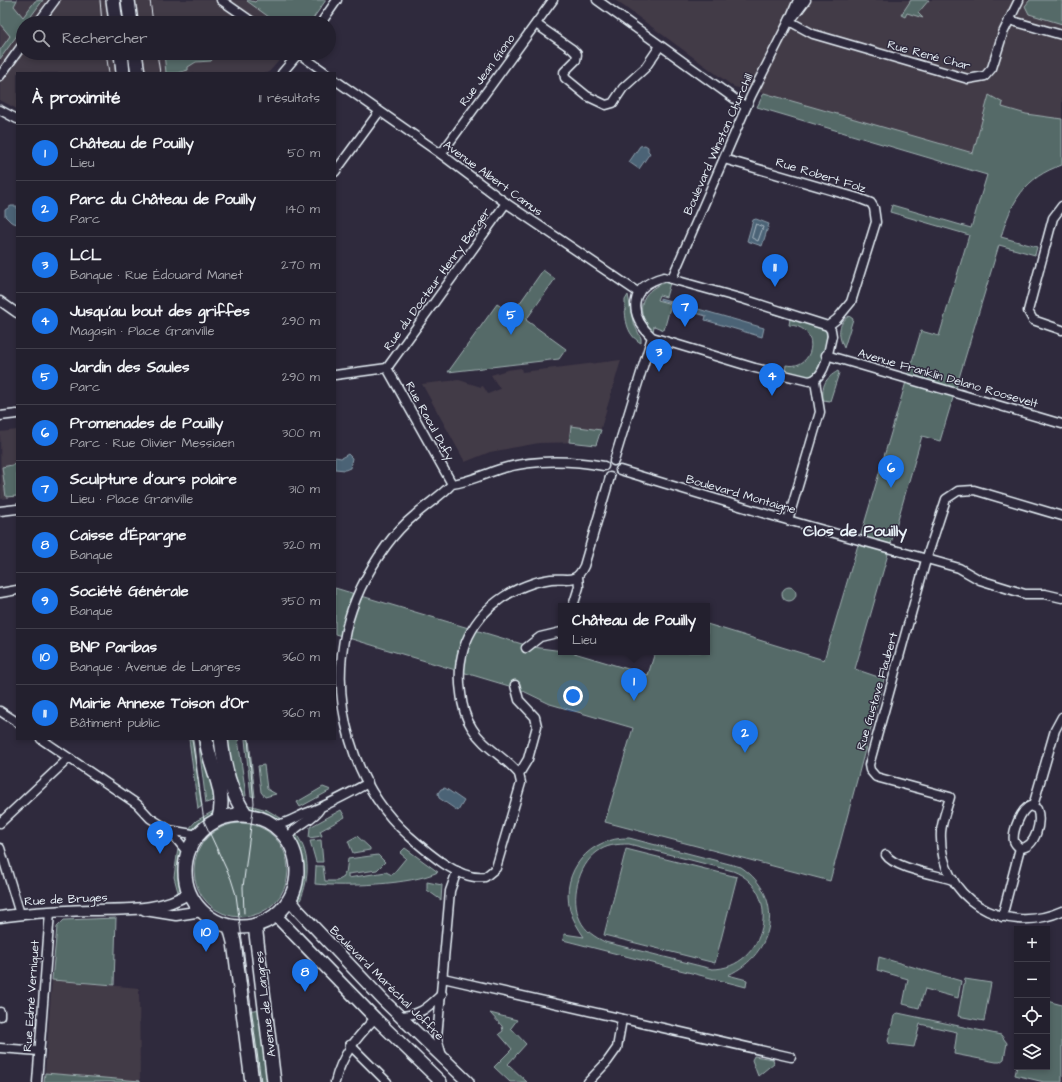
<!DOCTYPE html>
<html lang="fr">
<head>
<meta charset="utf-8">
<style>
	body { margin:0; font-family:"Architects Daughter",sans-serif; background:#2b2836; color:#f1f3f6 }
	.controls { position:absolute; right:12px; bottom:12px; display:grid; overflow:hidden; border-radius:0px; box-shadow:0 2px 6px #0003 }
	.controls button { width:36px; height:36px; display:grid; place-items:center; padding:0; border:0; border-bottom:1px solid #403e4a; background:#23202e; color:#f1f3f6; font:20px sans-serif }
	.you { position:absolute; left:573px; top:696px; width:14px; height:14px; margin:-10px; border:3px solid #fff; border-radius:50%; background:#1a73e8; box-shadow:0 0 0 6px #1a73e833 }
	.badge { display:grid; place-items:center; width:26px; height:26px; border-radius:50%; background:#1a73e8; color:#fff; font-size:13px; font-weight:700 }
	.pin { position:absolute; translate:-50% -33px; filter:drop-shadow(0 1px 2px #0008) }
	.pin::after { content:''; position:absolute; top:21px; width:14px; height:12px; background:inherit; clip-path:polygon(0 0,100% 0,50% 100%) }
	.popup { position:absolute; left:558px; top:603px; width:152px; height:52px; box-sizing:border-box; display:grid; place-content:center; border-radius:0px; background:#23202e; filter:drop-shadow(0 1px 3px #0005); font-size:13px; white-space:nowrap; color:#a3a3aa }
	.popup b { font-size:15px; color:#f1f3f6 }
	.popup::after { content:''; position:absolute; left:50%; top:100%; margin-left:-8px; border:8px solid transparent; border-top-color:#23202e }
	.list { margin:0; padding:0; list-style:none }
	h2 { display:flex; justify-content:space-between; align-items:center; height:52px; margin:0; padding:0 16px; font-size:17px }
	h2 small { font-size:13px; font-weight:400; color:#a3a3aa }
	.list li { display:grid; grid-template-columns:26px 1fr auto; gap:12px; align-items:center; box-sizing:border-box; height:56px; padding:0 16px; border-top:1px solid #403e4a }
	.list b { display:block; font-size:15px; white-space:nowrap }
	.list p { margin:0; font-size:13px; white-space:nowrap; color:#a3a3aa }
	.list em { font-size:13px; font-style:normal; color:#a3a3aa }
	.icon { flex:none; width:22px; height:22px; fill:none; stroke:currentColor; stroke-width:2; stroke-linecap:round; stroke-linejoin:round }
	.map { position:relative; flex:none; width:1062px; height:1082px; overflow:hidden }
	.search { position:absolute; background:#23202e; box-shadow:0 2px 6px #0003; left:16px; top:16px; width:320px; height:44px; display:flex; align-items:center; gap:10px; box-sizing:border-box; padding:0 14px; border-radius:22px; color:#a3a3aa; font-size:15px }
	.panel { position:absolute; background:#23202e; box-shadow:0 2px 6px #0003; left:16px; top:72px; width:320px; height:668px; border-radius:0px }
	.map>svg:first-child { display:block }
</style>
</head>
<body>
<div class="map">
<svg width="1062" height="1082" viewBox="0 0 1062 1082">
	<rect width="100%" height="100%" fill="#2f2a3d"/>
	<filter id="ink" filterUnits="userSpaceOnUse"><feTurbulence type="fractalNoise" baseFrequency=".025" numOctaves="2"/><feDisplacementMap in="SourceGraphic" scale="8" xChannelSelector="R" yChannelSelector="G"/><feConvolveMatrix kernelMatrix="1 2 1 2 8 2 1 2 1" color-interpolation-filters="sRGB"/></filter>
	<g filter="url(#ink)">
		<g fill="#433a47">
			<polygon points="0,0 323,0 306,23 23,23 23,53 286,53 268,73 17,73 17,109 0,100"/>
			<polygon points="615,0 1062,0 1062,119 1026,114 1002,107 989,96 973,153 764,93 734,87"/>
			<polygon points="621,360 596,445 584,442 539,443 490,452 465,462 422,384 459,380 481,387 483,386 488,394 500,389 491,375 507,370 521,368 522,372"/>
			<polygon points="17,430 17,497 1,499 0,432"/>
			<polygon points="52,980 139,988 140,1081 45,1073"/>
		</g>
		<g fill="#556b67" stroke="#9eaeb0" fill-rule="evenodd">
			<polygon points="0,0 17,0 14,6 23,17 35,1 43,0 26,23 23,23 23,27 0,59 0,50 10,36 0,24"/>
			<polygon points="248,0 255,2 257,0 326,0 310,23 277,23 247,1"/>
			<polygon points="911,0 929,0 918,13 923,18 907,13 905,17 901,15"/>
			<polygon points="1030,0 1062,0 1062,24 1029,14 1025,6"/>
			<polygon points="164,53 178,53 182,59 192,53 216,53 211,61 196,62 188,67 188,70 177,73 166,73"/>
			<path d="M764,93L973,153L989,95L1003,103L1002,107L1026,114L1062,119V165C1025,177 1011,202 1001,237L1037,247L1035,255L999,245L940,441L922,436L919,446L855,669L884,679L830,881L605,822L633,728L550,704L519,689L335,634V588L532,647L571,652L648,675L655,652H707V624L824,660L921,331L939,336L969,235L890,212L892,205L971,228L987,175L757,107Z"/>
			<polygon points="543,270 555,279 526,320 566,349 559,359 448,372 497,304 512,314"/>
			<path d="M666,282L670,283L666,297L659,295L657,300L671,304L664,330L654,326L653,332C634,312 639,291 666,282Z"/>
			<path d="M628,295L633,322L641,338V343C625,334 625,316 625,300Z"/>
			<path d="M774,311L824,327C832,338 820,370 811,377L785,372L786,365C815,371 822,326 789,325L790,319L773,314Z"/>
			<path d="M849,316L853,319L844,348C838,336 837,324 849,316Z"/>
			<path d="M838,371L839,373L830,401L823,400C822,386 824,379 838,371Z"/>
			<polygon points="571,426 601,430 596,445 569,442"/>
			<polygon points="17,464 17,496 6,497 2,467"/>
			<circle cx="789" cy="594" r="7"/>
			<polygon points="189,739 193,739 202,806 198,809"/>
			<polygon points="198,739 204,739 218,799 206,803"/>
			<polygon points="225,739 238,739 246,796 237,795"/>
			<polygon points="245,739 249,739 255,797 251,796"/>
			<polygon points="264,765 267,789 276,794 265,797 261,792 258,766"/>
			<polygon points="323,787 331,790 300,807 297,802"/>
			<path d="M245,804L267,810L284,820C271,822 253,814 245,804Z"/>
			<path d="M217,809C215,820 197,830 186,832L196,821Z"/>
			<polygon points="341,810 345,817 320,831 322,836 309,838 310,827"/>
			<circle cx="241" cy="870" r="47"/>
			<path d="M296,834C312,855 309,883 298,905C295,890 301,877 299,861C298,852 291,843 296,834Z"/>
			<polygon points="357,836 370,848 370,850 353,853 348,841"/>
			<path d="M629,838L741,867C786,897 775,954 728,975L747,980L746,987L563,940L564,934L584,937C578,928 573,920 570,910C560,871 590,837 629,838ZM629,844L733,871C784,891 766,969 712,969L605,942C595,937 585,931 580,920C570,899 578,866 597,852C606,845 617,844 629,844Z"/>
			<polygon points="321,840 323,862 316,862 310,841"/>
			<path d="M178,848L184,853C181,866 186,880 178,892L174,877Z"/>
			<path d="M405,848L438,872C410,885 346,887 315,884L316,866H323L325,881H337L344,877V873H346L348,859L378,855L385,862L377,870L348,874V878L386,872L392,875L406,858L400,853Z"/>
			<polygon points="626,849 737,877 715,963 604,935"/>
			<polygon points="427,882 442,885 441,900 427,890"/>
			<polygon points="116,918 114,985 52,980 57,927 64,920"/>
			<polygon points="879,957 961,981 958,998 925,989 919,1008 903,1004 908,979 877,970"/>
			<polygon points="965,979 991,983 984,1021 958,1016"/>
			<polygon points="1047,1001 1062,1005 1062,1082 1044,1082 1015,1075 1017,1066 1017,1067 1047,1067"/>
			<polygon points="262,1009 271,1082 254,1082 245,1011"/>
			<polygon points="490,1013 517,1020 511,1028 526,1044 508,1064 527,1082 510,1082 494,1067 512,1049 499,1034 503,1031 502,1026"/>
			<polygon points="898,1013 1001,1035 1007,1043 1004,1059 1000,1062 996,1062 954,1054 957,1032 920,1024 914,1047 890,1044 888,1041 894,1016"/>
			<polygon points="754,1056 773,1059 774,1063 758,1076 752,1060"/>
			<polygon points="45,1073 140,1081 140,1082 44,1082"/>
		</g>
		<g fill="#4c6476" stroke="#8a9caa">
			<polygon points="645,145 648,147 648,151 650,153 639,169 629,162 640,146"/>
			<polygon points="11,206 17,206 17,224 11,222 5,216 5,210"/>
			<polygon points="756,219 769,224 762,246 747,241 753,220"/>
			<polygon points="660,298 764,328 762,337 705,320 706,316 676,307 676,304 660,300"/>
			<polygon points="348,454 352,458 350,468 345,470 335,469 335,457 341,458"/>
			<polygon points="445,788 464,801 458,811 439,798 438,793 441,789"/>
		</g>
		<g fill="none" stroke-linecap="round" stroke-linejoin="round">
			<polygon stroke="#aab9c4" stroke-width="1" points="756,224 763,227 758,241 752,238"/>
			<defs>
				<g id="minor">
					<polyline points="221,0 254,23"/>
					<polyline points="597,0 746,107"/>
					<polyline points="794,16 806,0"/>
					<polyline points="1009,20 1062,35"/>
					<polyline points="789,21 813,34 968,79 985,76 992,68 1003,33 1019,0"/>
					<polyline points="38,23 55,0"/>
					<polyline points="321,23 337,0"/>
					<polyline points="536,24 572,49 577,54 576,60 564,72 565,78 587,96 606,105 613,103 623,88 645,68 660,46"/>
					<polyline points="298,53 326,73"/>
					<polyline points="282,73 299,53"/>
					<polyline points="0,76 23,44"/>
					<polyline points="335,80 441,154 506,203 639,293"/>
					<polyline points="0,110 17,119"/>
					<polyline points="441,154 553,0"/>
					<polyline points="724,159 858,198 871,203 874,208 876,222 851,302 837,319 828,326"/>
					<polyline points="335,172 379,112"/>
					<polyline points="1062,206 1053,218 1028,311 1033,320 1062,330"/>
					<path d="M664,277L743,299L828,326L831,330L832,336C828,351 826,379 809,381L755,368L652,337C628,315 628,286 664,277Z"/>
					<polyline points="672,278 751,96 789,21 798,0"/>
					<polyline points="0,301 17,313"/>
					<polyline points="826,355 1062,424"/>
					<polyline points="387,368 506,203"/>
					<polyline points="387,368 452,484"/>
					<polyline points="335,375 387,368"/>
					<polyline points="0,416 17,414"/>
					<polyline points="614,461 652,337"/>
					<path d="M604,466C570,460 534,459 500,469C484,474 469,482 452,484C441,496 427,504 415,515C404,524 394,535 386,546C368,571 353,599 346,630C330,701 352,785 408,835C426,851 459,881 485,877L496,868L521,783L519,774C504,756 484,748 472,728C465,717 462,706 461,693C453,640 484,599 533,583C539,581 545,580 551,579C567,577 575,585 584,566L610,477"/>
					<polyline points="620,470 766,514 959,568 980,580 1025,594 1045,594 1062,598"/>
					<polyline points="0,511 17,509"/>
					<path d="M1062,516L974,490L958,491L946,499L926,560L869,765L870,770L876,777L950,797C947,808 942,820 941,832C938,898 1004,937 1062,911"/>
					<polyline points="788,520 820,412 815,381"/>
					<polyline points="0,593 17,590"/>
					<polyline points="573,606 579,587 578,576"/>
					<polyline points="526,648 540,637 561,632"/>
					<polyline points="515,685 519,700 535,717 537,726 528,759 519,774"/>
					<polyline points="0,711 17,722"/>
					<polyline points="41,739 137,804 150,818 169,830 198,835"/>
					<path d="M1030,806L1037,809C1042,821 1036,848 1020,848C1017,846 1015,844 1014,841C1012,832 1021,809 1030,806Z"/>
					<polyline points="1033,806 1055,730 1062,717"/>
					<polyline points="0,823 69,758"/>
					<path d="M275,825C288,824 297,816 309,812C330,804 348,794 368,783"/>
					<polyline points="169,830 188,853"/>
					<path d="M289,839C294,824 311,822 319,810"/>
					<polyline points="0,848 20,914"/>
					<path d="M886,855C894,868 937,875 953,880"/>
					<polyline points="1002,917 1020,848"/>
					<polyline points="443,978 791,1057"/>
					<polyline points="0,1012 0,1016"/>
					<path d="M400,1016C421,1015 427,1008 442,994"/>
					<polyline points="350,1045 387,1082"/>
					<polyline points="0,1048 39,1051"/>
					<polyline points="442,1056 437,1038 450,891 457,871"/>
					<polyline points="37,1082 50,912"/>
					<path d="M335,1082C342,1054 356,1039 375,1018"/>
					<polyline points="588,1082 607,1062 617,1048 622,1019"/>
				</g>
				<g id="tertiary">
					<polyline points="145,910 176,915 202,911"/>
					<path d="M0,917C30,912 61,911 91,910C124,909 161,912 189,893"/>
				</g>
				<g id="secondary">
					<polyline points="290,899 298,910 383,1000 468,1082"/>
					<polyline points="276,916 375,1018 441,1082"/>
				</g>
				<g id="primary">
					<polyline points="113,0 116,23"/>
					<polyline points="128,0 131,23"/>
					<polyline points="121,53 123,73"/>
					<polyline points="135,53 138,73"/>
					<path d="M206,739C209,766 227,790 219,818"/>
					<path d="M221,739C224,767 230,792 246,815"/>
					<circle cx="241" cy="871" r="56"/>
					<polyline points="255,925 274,1082"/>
					<polyline points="230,927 234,942 252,1082"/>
				</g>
			</defs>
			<use href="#minor" stroke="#e8f1f8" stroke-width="11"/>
			<use href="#tertiary" stroke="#e8f1f8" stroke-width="13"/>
			<use href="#secondary" stroke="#e8f1f8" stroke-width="14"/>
			<use href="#primary" stroke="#e8f1f8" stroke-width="16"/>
			<use href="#minor" stroke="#2f2a3d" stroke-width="8"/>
			<use href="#tertiary" stroke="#2f2a3d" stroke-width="10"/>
			<use href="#secondary" stroke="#2f2a3d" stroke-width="11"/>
			<use href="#primary" stroke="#2f2a3d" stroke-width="13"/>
			<g stroke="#e8f1f8" stroke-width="1">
				<polyline points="100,0 102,23"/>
				<polyline points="150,0 153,23"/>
				<polyline points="106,53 109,73"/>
				<polyline points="157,53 160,73"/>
				<polyline points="192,739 204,821 231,879 236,895 261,1082"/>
				<polyline points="244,913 243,887 254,803 248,739"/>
			</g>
		</g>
	</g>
	<g text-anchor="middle" stroke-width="3" stroke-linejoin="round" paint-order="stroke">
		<g font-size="12" fill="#e8f1f8" stroke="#2f2a3d">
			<text transform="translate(929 55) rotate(15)" y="4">Rue René Char</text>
			<text transform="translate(487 70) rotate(-54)" y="4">Rue Jean Giono</text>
			<text transform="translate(718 144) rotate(-66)" y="4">Boulevard Winston Churchill</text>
			<text transform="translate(821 175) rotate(17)" y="4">Rue Robert Folz</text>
			<text transform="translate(493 178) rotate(36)" y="4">Avenue Albert Camus</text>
			<text transform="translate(437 279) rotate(-54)" y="4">Rue du Docteur Henry Berger</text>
			<text transform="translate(948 378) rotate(16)" y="4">Avenue Franklin Delano Roosevelt</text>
			<text transform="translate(430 421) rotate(61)" y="4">Rue Raoul Dufy</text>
			<text transform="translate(741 494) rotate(16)" y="4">Boulevard Montaigne</text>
			<text transform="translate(877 691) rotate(-74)" y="4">Rue Gustave Flaubert</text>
			<text transform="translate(66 899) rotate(-3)" y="4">Rue de Bruges</text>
			<text transform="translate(387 983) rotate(45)" y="4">Boulevard Maréchal Joffre</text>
			<text transform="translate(31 996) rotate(-86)" y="4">Rue Edmé Verniquet</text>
			<text transform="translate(265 1004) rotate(-97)" y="4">Avenue de Langres</text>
		</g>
		<g font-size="16" font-weight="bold" fill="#e8f1f8" stroke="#2f2a3d">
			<text x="855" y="536">Clos de Pouilly</text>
		</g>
	</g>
</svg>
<div class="controls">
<button>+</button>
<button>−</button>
<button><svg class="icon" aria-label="locate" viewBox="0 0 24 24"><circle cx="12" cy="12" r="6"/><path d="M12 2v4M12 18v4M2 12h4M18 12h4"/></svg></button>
<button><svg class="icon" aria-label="layers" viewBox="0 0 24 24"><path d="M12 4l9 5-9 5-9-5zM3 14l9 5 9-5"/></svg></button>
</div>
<div class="you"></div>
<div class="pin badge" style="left:634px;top:701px">1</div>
<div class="popup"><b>Château de Pouilly</b>Lieu</div>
<div class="pin badge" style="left:745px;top:753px">2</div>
<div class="pin badge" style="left:659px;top:372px">3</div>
<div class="pin badge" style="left:772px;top:396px">4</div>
<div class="pin badge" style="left:511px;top:335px">5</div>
<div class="pin badge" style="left:891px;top:488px">6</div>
<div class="pin badge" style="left:685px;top:327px">7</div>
<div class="pin badge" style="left:305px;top:992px">8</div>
<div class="pin badge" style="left:160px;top:854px">9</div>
<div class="pin badge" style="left:206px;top:952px">10</div>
<div class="pin badge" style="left:775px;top:287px">11</div>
<div class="search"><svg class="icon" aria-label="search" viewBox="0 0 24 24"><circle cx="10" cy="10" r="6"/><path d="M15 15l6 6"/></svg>Rechercher</div>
<section class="panel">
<h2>À proximité<small>11 résultats</small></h2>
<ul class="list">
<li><span class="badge">1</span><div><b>Château de Pouilly</b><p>Lieu</p></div><em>50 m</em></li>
<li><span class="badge">2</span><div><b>Parc du Château de Pouilly</b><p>Parc</p></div><em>140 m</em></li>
<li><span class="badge">3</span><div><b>LCL</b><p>Banque · Rue Édouard Manet</p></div><em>270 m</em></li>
<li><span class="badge">4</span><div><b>Jusqu'au bout des griffes</b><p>Magasin · Place Granville</p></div><em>290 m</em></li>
<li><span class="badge">5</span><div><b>Jardin des Saules</b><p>Parc</p></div><em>290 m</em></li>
<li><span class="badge">6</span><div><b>Promenades de Pouilly</b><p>Parc · Rue Olivier Messiaen</p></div><em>300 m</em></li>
<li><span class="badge">7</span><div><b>Sculpture d'ours polaire</b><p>Lieu · Place Granville</p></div><em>310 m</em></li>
<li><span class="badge">8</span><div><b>Caisse d'Épargne</b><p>Banque</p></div><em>320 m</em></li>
<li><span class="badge">9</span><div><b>Société Générale</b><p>Banque</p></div><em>350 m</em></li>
<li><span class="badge">10</span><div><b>BNP Paribas</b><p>Banque · Avenue de Langres</p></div><em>360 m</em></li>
<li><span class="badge">11</span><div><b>Mairie Annexe Toison d'Or</b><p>Bâtiment public</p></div><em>360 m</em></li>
</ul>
</section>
</div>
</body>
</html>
